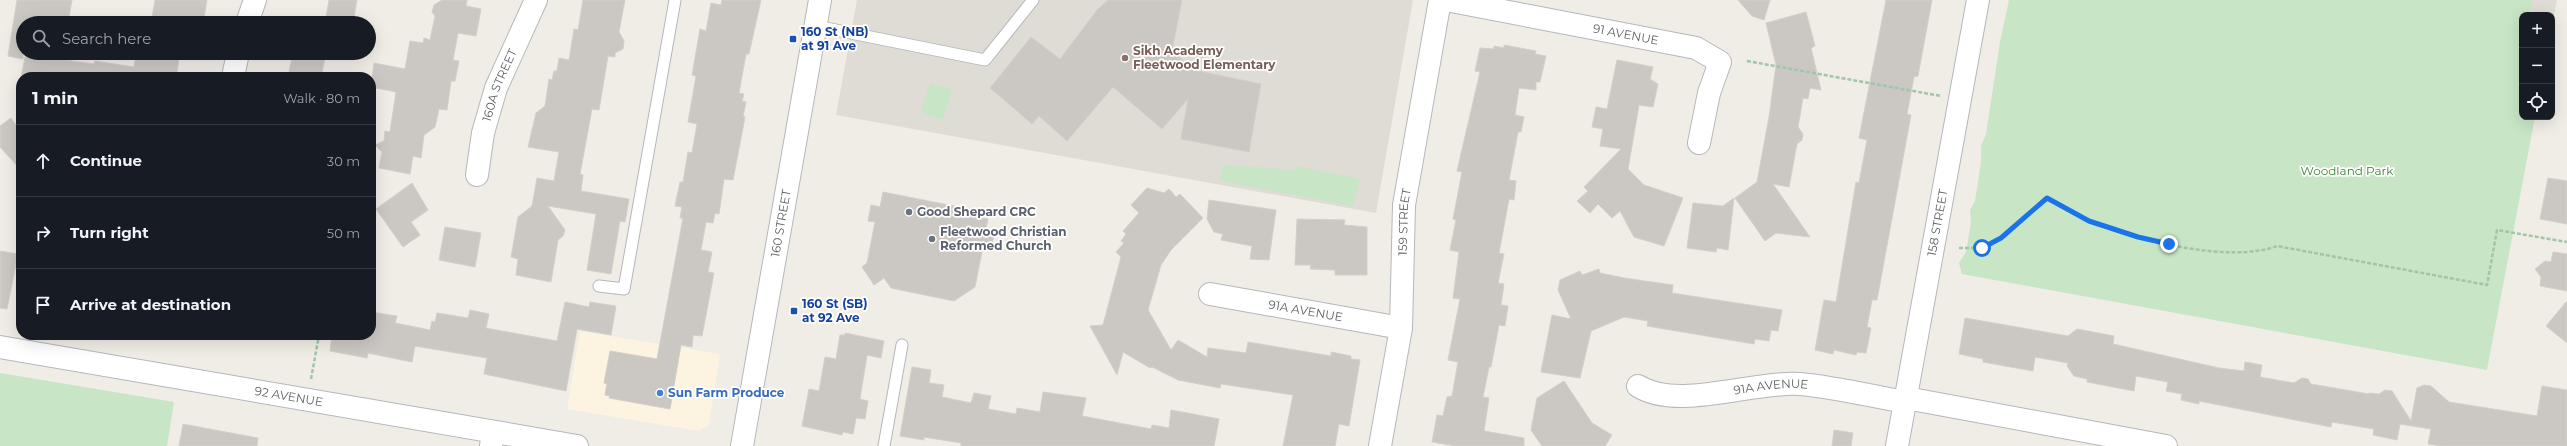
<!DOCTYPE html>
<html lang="en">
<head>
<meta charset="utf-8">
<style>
	body { margin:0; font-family:Montserrat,sans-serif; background:#20242c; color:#f1f3f6 }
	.controls { position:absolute; right:12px; top:12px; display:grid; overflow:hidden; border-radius:8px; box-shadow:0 4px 16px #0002 }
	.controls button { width:36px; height:36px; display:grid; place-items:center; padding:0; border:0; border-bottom:1px solid #363941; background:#171b24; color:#f1f3f6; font:20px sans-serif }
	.stop { position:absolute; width:12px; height:12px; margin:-9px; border:3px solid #1a73e8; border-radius:50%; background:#fff }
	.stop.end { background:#1a73e8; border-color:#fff; box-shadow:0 1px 4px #0008 }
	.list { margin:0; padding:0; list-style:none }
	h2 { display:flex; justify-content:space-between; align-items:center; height:52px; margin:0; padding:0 16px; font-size:17px }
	h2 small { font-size:13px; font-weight:400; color:#9ea1a6 }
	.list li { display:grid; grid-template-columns:26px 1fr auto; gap:12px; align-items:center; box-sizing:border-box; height:72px; padding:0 16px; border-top:1px solid #363941 }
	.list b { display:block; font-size:15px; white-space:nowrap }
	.list em { font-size:13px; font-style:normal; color:#9ea1a6 }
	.icon { flex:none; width:22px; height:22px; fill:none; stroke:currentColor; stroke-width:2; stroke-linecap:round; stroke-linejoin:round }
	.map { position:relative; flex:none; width:2567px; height:446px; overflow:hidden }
	.search { position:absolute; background:#171b24; box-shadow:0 4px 16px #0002; left:16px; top:16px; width:360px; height:44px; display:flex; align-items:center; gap:10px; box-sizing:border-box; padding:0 14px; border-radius:22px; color:#9ea1a6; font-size:15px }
	.panel { position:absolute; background:#171b24; box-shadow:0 4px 16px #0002; left:16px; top:72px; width:360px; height:268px; border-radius:16px }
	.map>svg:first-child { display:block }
</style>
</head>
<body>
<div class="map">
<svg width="2567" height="446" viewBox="0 0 2567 446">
	<rect width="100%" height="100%" fill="#f0ede7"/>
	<polygon fill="#fcf3e0" points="580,331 720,354 709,425 699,431 567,409"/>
	<g fill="#dfdcd6">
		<polygon points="857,0 1413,0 1376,213 836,115"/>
		<polygon points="2465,0 2557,0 2554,16"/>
	</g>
	<g fill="#c8e5c6">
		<polygon points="2009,0 2532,0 2530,12 2548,15 2522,15 2522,117 2535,117 2487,370 1962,274 1959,263 1966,252 1971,222 1970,210 1975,201 1981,162 1981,146 1986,134 2000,42"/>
		<polygon points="930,83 952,89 943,120 921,112"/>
		<path d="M1223,165C1247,167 1271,167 1294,171L1296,166L1360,179L1353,206L1220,181Z"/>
		<polygon points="0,373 174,402 167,446 0,446"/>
	</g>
	<g fill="#cbc8c4" stroke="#d4cfc6">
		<polygon points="17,0 72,0 68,23 23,23 23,59 8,56"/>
		<polygon points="155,0 207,0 203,23 151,23"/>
		<polygon points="329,0 357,0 353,23 325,23"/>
		<polygon points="442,0 467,0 466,6 481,9 476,36 458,33 453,60 459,61 455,81 451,81 447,110 439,109 435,127 424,135 421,158 413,156 410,174 379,168 382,152 375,145 384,141 385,131 390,132 396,92 371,87 374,63 405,69 410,41 423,43 424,38 430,40 435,16 432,12 434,5"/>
		<polygon points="583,0 625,0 619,32 624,41 623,49 615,53 615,57 608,56 599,110 592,109 580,174 583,175 581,191 629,199 625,222 620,221 611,274 587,270 596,214 548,206 565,230 563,236 558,240 551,282 516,275 518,259 511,257 518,217 532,206 537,178 554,181 559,152 528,147 536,113 545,106 549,79 552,80 554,71 557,71 559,58 569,60 574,29 578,30"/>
		<polygon points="722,0 761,0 749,54 746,54 739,93 744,94 742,101 746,102 743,116 745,117 733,180 724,179 719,214 715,213 713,223 706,222 701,250 712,252 708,272 714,273 702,336 693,335 692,347 681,345 670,409 609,398 610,396 605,395 607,384 604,383 610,351 657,359 683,218 680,218 682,207 675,206 680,182 683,182 688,152 692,153 697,124 688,122 696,76 692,75 700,29 706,31 711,3 721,5"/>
		<polygon points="1108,0 1182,0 1172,51 1194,70 1261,84 1249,152 1181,139 1188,99 1162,129 1113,87 1067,141 1039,116 1032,124 990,88 1031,37 1060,59 1097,10"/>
		<polygon points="1738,0 1770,0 1764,20 1752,16"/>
		<polygon points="1886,0 1932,0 1918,76 1914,77 1907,114 1911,115 1877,300 1872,300 1867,327 1871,328 1866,353 1857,352 1856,355 1834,350 1833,354 1815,350 1824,300 1836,302 1856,182 1859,183 1867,140 1859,138"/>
		<polygon points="1806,12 1815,46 1811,48 1821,90 1810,88 1808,99 1803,98 1798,127 1803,134 1802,140 1797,144 1789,187 1773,184 1810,237 1776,233 1765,241 1735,198 1757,182 1769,117 1776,65 1766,23"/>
		<polygon points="1504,45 1536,51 1535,54 1546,56 1540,82 1536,82 1536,90 1519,88 1515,115 1524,117 1521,132 1518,132 1509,180 1516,181 1514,200 1509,199 1499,253 1504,254 1498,283 1504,284 1501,305 1508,306 1505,326 1499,325 1491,367 1489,367 1483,397 1489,398 1484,431 1524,438 1524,446 1456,446 1432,442 1437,415 1443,416 1447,397 1452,396 1458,362 1448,360 1460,299 1453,298 1459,252 1450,250 1456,220 1453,219 1462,172 1457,171 1480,72 1475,71 1480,48 1494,49 1494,46 1504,48"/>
		<polygon points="26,53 59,53 57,59 94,64 95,61 134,67 136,55 147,57 148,53 180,53 176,77 21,77"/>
		<polygon points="293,53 326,53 321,77 288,77"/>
		<polygon points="1617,60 1653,67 1650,79 1658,84 1653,107 1639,105 1628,169 1644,185 1683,198 1664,246 1634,237 1620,211 1612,218 1598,204 1590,213 1577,201 1588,191 1584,187 1621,149 1600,146 1603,129 1592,127 1596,107 1607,109"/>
		<polygon points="11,118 21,132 21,170 0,147 0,126"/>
		<polygon points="2548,178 2567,181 2567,224 2540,219"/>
		<polygon points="412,183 428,210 411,222 420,235 403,247 376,209"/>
		<polygon points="1147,188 1164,193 1169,189 1176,197 1180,194 1203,218 1171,250 1161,265 1148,310 1171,350 1178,340 1207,357 1208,348 1246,353 1248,342 1331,356 1331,352 1351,356 1351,359 1360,360 1349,426 1339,424 1335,446 1283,446 1293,395 1221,384 1220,388 1178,380 1152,367 1150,368 1123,352 1117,375 1090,326 1103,325 1121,257 1116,252 1124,243 1121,241 1126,234 1123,231 1139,213 1131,205"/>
		<polygon points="883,192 974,210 973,216 988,219 986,229 995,230 991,249 983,247 975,287 954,301 891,288 884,278 874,285 862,267 867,263 875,222 868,221 871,205 880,207"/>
		<polygon points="1734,198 1728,250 1717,248 1716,252 1687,248 1693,203 1723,206"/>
		<polygon points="1209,200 1276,210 1269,260 1250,259 1252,246 1221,240 1223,234 1214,232 1207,219"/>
		<polygon points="1297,219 1345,220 1344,225 1367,227 1367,275 1335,275 1335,270 1310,269 1311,265 1295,265"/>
		<polygon points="445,227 481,233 475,267 439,260"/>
		<polygon points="0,251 18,254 7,309 0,308"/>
		<polygon points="2553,252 2567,254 2567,291 2540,286 2541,277 2535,269 2545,261 2551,262"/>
		<polygon points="1599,269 1600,273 1624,278 1673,285 1672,293 1782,310 1778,331 1771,330 1769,341 1755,339 1754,344 1647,326 1648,321 1624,317 1591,331 1580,378 1541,372 1552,315 1571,319 1558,290 1560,280 1580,271 1582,275"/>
		<polygon points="2567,301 2567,343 2546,326"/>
		<polygon points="565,302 589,307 590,302 616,306 611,335 577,329 566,391 484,374 487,358 415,346 412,362 368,353 367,358 330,351 332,335 371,335 371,312 397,316 395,323 430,330 432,321 435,322 437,313 468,318 470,310 489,314 486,328 557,341"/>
		<polygon points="1965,318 2068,336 2077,329 2114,336 2113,344 2219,368 2244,371 2245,362 2262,365 2260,377 2294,383 2302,378 2308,379 2311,384 2369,394 2369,393 2379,394 2385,390 2392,391 2411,421 2417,388 2424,385 2431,386 2449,402 2537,416 2542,386 2567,390 2567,446 2442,446 2428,444 2431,429 2400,424 2397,440 2373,435 2374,429 2332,422 2331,427 2199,401 2199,404 2181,400 2182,394 2166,391 2168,382 2136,376 2134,391 2087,382 2087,379 2074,376 2067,366 2068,363 2035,357 2033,371 1983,362 1983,359 1959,354"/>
		<polygon points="845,333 884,341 881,358 867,355 860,399 868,401 865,419 856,418 853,434 843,432 842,435 802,426 809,389 819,391 825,357 836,359 840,335 845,335"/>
		<polygon points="912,367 931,370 929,383 944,385 942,397 971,403 974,393 991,396 988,409 1016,414 1017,408 1040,412 1043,392 1086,398 1082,416 1151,429 1152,425 1169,428 1171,410 1219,419 1214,446 961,446 961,443 924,437 924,440 900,436"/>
		<polygon points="1564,381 1592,423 1612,435 1605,446 1542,446 1531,430 1537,398"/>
		<polygon points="183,424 258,438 257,446 179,446"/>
		<polygon points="1834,430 1853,433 1851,446 1832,446"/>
	</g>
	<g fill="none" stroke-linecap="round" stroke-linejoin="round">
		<defs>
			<g id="lane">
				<polyline points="816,26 985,60 1033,0"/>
				<polyline points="599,286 624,289 675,0"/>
				<polyline points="884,446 902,345"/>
			</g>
			<g id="street">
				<path id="s1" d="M1446,0L1696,48L1720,62L1709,93L1699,143"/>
				<polyline points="247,23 255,0"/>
				<polyline points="233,77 238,53"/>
				<path id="s2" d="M477,175L483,133L496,88L536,0"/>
				<path id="s3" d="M1210,294L1401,328"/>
				<path id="s4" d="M1638,386C1678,411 1752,381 1800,384C1835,387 1870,396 1905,402"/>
				<polyline points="1906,398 2166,446"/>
				<polyline points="491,446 493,432"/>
				<path id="s5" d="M1380,446L1401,328L1404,205L1440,0"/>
				<path id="s6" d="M1897,446L1978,0"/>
			</g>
			<g id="secondary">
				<path id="s7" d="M0,347L577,446"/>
				<path id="s8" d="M742,446L820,0"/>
			</g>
		</defs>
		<use href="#lane" stroke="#b4b7bb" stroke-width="13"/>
		<use href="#street" stroke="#b4b7bb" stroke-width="24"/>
		<use href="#secondary" stroke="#b3b7bb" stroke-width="24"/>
		<g stroke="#a0c6a7" stroke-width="2.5" stroke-dasharray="4 2" stroke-linecap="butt">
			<polyline points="1747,61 1941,96"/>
			<path d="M1959,248H1982L1993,244L2047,198C2062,203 2074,215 2090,221C2137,240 2229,264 2277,246L2487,285L2497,230L2567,242"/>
			<polyline points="311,379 319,335"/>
		</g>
		<use href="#lane" stroke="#fff" stroke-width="11"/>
		<use href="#street" stroke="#fff" stroke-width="22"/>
		<use href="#secondary" stroke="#fff" stroke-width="22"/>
	</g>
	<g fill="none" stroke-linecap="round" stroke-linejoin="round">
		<polyline stroke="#1a73e8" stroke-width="5" points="1982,248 2001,238 2047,198 2089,221 2138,237 2169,244"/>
	</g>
	<g fill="#1a4fb4" stroke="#fff" stroke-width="1.5">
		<rect x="789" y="35" width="8" height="8" rx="2"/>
		<rect x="790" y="307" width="8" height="8" rx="2"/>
	</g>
	<circle fill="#8d6e63" stroke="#fff" stroke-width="1.5" cx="1125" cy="58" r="4"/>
	<g fill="#6b7280" stroke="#fff" stroke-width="1.5">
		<circle cx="909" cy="212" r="4"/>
		<circle cx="932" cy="239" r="4"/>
	</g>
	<circle fill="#3f7fe0" stroke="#fff" stroke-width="1.5" cx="660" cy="393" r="4"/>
	<g text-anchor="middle" stroke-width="3.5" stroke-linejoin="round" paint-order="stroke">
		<g font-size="12" font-weight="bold" fill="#164399" stroke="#fff" text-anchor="start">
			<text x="801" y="36">160 St (NB)<tspan x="801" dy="14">at 91 Ave</tspan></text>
			<text x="802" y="308">160 St (SB)<tspan x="802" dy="14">at 92 Ave</tspan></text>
		</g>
		<g font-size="12" fill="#5f6366" stroke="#fff">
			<text dy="4" stroke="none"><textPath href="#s1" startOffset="183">91 AVENUE</textPath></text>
			<text dy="4" stroke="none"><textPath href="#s2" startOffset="93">160A STREET</textPath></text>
			<text dy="4" stroke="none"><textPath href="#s5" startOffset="226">159 STREET</textPath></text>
			<text dy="4" stroke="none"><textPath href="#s8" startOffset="226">160 STREET</textPath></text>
			<text dy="4" stroke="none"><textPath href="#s6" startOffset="227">158 STREET</textPath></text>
			<text dy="4" stroke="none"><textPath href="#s3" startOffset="97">91A AVENUE</textPath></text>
			<text dy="4" stroke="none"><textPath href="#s4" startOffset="135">91A AVENUE</textPath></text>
			<text dy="4" stroke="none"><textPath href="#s7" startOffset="293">92 AVENUE</textPath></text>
		</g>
		<g font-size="12" font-weight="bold" fill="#785e54" stroke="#fff" text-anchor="start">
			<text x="1133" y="55">Sikh Academy<tspan x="1133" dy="14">Fleetwood Elementary</tspan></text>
		</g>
		<g font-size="12" fill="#3d813b" stroke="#fff">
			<text x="2347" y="175">Woodland Park</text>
		</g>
		<g font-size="12" font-weight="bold" fill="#5b616d" stroke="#fff" text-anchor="start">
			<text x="917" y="216">Good Shepard CRC</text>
			<text x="940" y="236">Fleetwood Christian<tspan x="940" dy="14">Reformed Church</tspan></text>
		</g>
		<g font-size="12" font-weight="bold" fill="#366cbe" stroke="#fff" text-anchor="start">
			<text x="668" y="397">Sun Farm Produce</text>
		</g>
	</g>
</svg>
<div class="controls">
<button>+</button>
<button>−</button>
<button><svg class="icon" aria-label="locate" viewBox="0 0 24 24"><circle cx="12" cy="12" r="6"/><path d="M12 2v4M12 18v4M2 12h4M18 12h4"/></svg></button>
</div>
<div class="stop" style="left:1982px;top:248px"></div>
<div class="stop end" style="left:2169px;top:244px"></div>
<div class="search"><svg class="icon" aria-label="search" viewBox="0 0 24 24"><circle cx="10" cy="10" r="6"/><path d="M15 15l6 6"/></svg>Search here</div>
<section class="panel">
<h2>1 min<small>Walk · 80 m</small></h2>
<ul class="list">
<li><svg class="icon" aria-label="ahead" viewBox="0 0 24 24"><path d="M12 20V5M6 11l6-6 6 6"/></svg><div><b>Continue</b></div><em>30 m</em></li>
<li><svg class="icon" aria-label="right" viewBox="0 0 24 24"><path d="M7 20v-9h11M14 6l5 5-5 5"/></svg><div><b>Turn right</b></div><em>50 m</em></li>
<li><svg class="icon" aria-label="arrive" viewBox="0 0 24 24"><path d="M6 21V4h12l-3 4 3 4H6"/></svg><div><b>Arrive at destination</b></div></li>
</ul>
</section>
</div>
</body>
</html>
